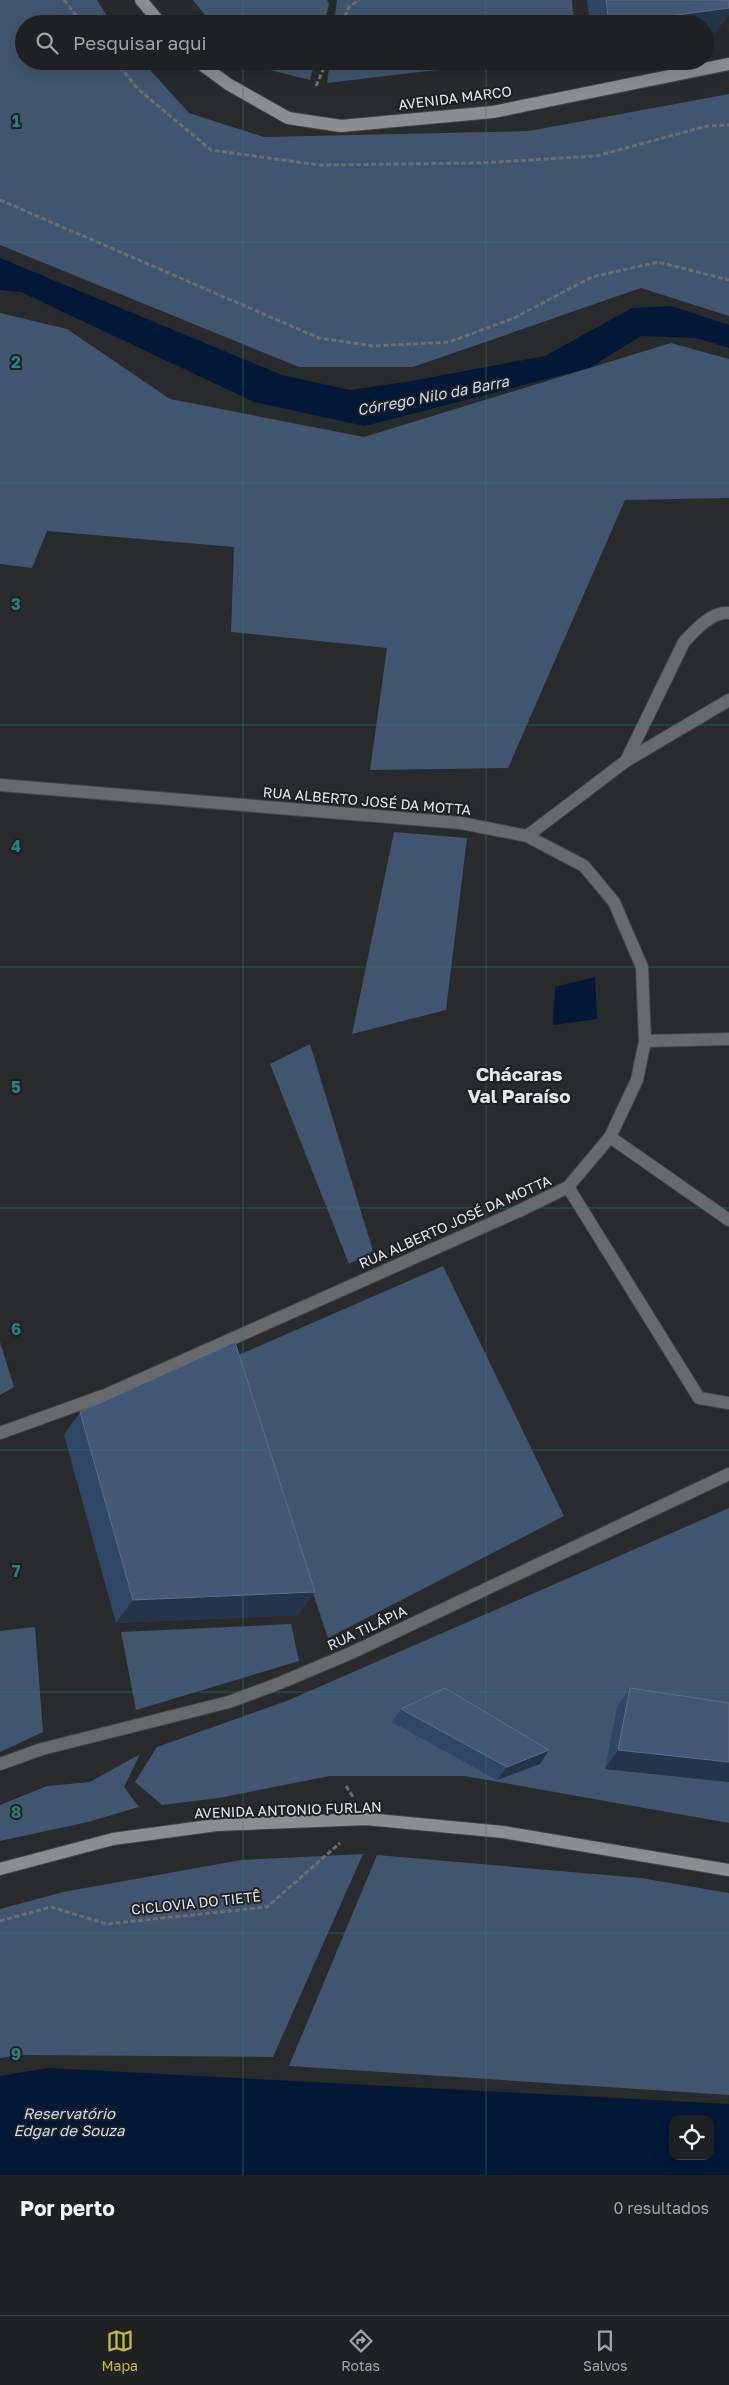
<!DOCTYPE html>
<html lang="pt">
<head>
<meta charset="utf-8">
<style>
	body { margin:0; font-family:"Golos Text",sans-serif; background:#2b2d2e; color:#f1f3f6 }
	.controls { position:absolute; right:15px; bottom:15px; display:grid; overflow:hidden; border-radius:10px; box-shadow:0 5px 20px #0002 }
	.controls button { width:45px; height:45px; display:grid; place-items:center; padding:0; border:0; border-bottom:1px solid #3c3e3f; background:#1e2021; color:#f1f3f6; font:25px sans-serif }
	.list { margin:0; padding:0; list-style:none }
	h2 { display:flex; justify-content:space-between; align-items:center; height:65px; margin:0; padding:0 20px; font-size:21px }
	h2 small { font-size:16px; font-weight:400; color:#a1a3a5 }
	.icon { flex:none; width:28px; height:28px; fill:none; stroke:currentColor; stroke-width:2; stroke-linecap:round; stroke-linejoin:round }
	.map { position:relative; flex:none; width:729px; height:2175px; overflow:hidden }
	.search { position:absolute; background:#1e2021; box-shadow:0 5px 20px #0002; left:15px; right:15px; top:15px; height:55px; display:flex; align-items:center; gap:12px; box-sizing:border-box; padding:0 18px; border-radius:28px; color:#a1a3a5; font-size:19px }
	.sheet { height:140px; background:#1e2021 }
	nav { display:flex; justify-content:space-around; align-items:center; box-sizing:border-box; height:70px; border-top:1px solid #3c3e3f; background:#1e2021; font-size:14px; color:#a1a3a5 }
	nav a { display:grid; justify-items:center; gap:2px }
	nav .on { color:#c5bc3d }
	.map>svg:first-child { display:block }
</style>
</head>
<body>
<div class="map">
<svg width="729" height="2175" viewBox="0 0 729 2175">
	<rect width="100%" height="100%" fill="#282a2c"/>
	<g fill="#40556f">
		<polygon points="0,0 97,0 112,24 24,24 24,61 142,61 189,113 264,137 529,131 729,94 729,316 641,288 413,367 299,367 0,245"/>
		<polygon points="193,0 327,0 329,4 324,24 212,24"/>
		<polygon points="337,0 572,0 574,24 334,24"/>
		<polygon points="249,61 315,61 310,80 254,66"/>
		<polygon points="330,61 513,61 327,83"/>
		<polygon points="0,313 67,329 170,399 364,437 671,343 729,359 729,498 625,500 508,768 370,770 387,648 231,632 234,547 47,531 32,568 0,564"/>
		<polygon points="394,832 467,838 446,1010 352,1034"/>
		<polygon points="310,1044 373,1251 349,1264 270,1064"/>
		<polygon points="443,1266 564,1516 328,1638 234,1357"/>
		<polygon points="0,1342 14,1387 0,1395"/>
		<polygon points="729,1508 729,1823 465,1776 330,1776 219,1798 162,1805 135,1782 157,1747 289,1700"/>
		<polygon points="291,1624 299,1661 136,1710 121,1632"/>
		<polygon points="35,1627 43,1732 0,1752 0,1631"/>
		<polygon points="140,1754 124,1787 139,1807 88,1822 0,1841 0,1805 47,1786 90,1782"/>
		<polygon points="363,1854 273,2057 21,2055 0,2058 0,1909 63,1892 241,1860"/>
		<polygon points="377,1855 641,1878 729,1893 729,2095 289,2066"/>
	</g>
	<g fill="#011837" fill-rule="evenodd">
		<polygon points="0,258 282,375 350,390 412,381 545,356 632,308 671,306 729,325 729,348 696,338 641,336 589,368 365,426 254,402 21,292 0,290"/>
		<polygon points="595,977 597,1019 553,1025 555,987"/>
		<path d="M48,2068L729,2104V2175H0V2076ZM673,2119H710V2156H673Z"/>
	</g>
	<g fill="none" stroke-linecap="round" stroke-linejoin="round">
		<defs>
			<g id="service">
				<path d="M626,761L684,642C694,631 712,611 729,613"/>
				<polyline points="527,836 626,761 729,700"/>
			</g>
			<g id="minor">
				<polyline points="0,785 461,823 527,836 584,866 614,902 642,967 645,1041 637,1080 610,1137 568,1187 519,1211 108,1394 0,1433"/>
				<polyline points="645,1041 729,1039"/>
				<polyline points="610,1137 729,1220"/>
				<polyline points="568,1187 699,1398 729,1403"/>
				<polyline points="0,1764 42,1749 229,1702 280,1683 351,1653 729,1474"/>
			</g>
			<g id="secondary">
				<polyline points="141,0 161,24"/>
				<polyline points="197,61 228,84 288,118 341,126 493,112 729,64"/>
				<polyline points="0,1869 113,1839 217,1825 366,1819 503,1832 729,1870"/>
			</g>
		</defs>
		<use href="#service" stroke="#434547" stroke-width="14"/>
		<use href="#minor" stroke="#434547" stroke-width="14"/>
		<use href="#secondary" stroke="#434547" stroke-width="14"/>
		<g stroke="#6d6e70" stroke-width="3" stroke-dasharray="5 2.5" stroke-linecap="butt">
			<polyline points="64,0 83,24"/>
			<polyline points="342,24 349,7 359,0"/>
			<polyline points="115,61 138,89 211,150 319,165 480,163 596,156 707,126 729,125"/>
			<polyline points="316,86 327,61"/>
			<polyline points="0,200 319,338 374,346 449,342 514,318 592,277 658,262 729,280"/>
			<polyline points="346,1786 353,1797"/>
			<polyline points="0,1921 51,1907 107,1924 267,1907 340,1843"/>
		</g>
		<use href="#service" stroke="#68696a" stroke-width="12"/>
		<use href="#minor" stroke="#68696a" stroke-width="12"/>
		<use href="#secondary" stroke="#8b8d8e" stroke-width="12"/>
	</g>
	<g fill="#2f4767">
		<polygon points="587,0 729,0 717,31 705,33 705,24 590,24"/>
		<polygon points="80,1412 299,1615 116,1623 64,1435"/>
		<polygon points="630,1688 729,1703 729,1782 605,1769 617,1707"/>
		<polygon points="401,1709 549,1750 540,1764 497,1780 392,1722"/>
	</g>
	<g fill="#243449">
		<polygon points="729,8 729,15 717,31 705,33 705,24 612,24"/>
		<polygon points="315,1592 299,1615 116,1623 133,1600"/>
		<polygon points="549,1750 540,1764 497,1780 507,1767"/>
		<polygon points="618,1750 729,1762 729,1782 605,1769"/>
	</g>
	<g fill="#435875" stroke="#5c6f87">
		<polygon points="606,0 729,0 729,8 609,24"/>
		<polygon points="235,1342 315,1592 133,1600 80,1412"/>
		<polygon points="445,1688 549,1750 507,1767 401,1709"/>
		<polygon points="630,1688 729,1703 729,1762 618,1750"/>
	</g>
	<path fill="none" stroke="#25817a" stroke-width="1" stroke-opacity="0.55" d="M243,0V24M486,0V24M243,61V2175M486,61V2175M0,242H729M0,483H729M0,725H729M0,967H729M0,1208H729M0,1450H729M0,1692H729M0,1933H729"/>
	<g text-anchor="middle" stroke-width="4" stroke-linejoin="round" paint-order="stroke">
		<g font-size="14" fill="#e7e8ea" stroke="#1f2022">
			<text transform="translate(455 98) rotate(-7)" y="5">AVENIDA MARCO</text>
			<text transform="translate(367 801) rotate(5)" y="5">RUA ALBERTO JOSÉ DA MOTTA</text>
			<text transform="translate(455 1222) rotate(-24)" y="5">RUA ALBERTO JOSÉ DA MOTTA</text>
			<text transform="translate(367 1628) rotate(-25)" y="5">RUA TILÁPIA</text>
			<text transform="translate(288 1810) rotate(-2)" y="5">AVENIDA ANTONIO FURLAN</text>
			<text transform="translate(196 1903) rotate(-6)" y="5">CICLOVIA DO TIETÊ</text>
		</g>
		<g font-size="15" font-style="italic" fill="#cbdef6" stroke="#1f2022">
			<text transform="translate(433 396) rotate(-11)" y="5">Córrego Nilo da Barra</text>
			<text x="69" y="2119">Reservatório<tspan x="69" dy="17">Edgar de Souza</tspan></text>
		</g>
		<g font-size="19" font-weight="bold" fill="#e7e8ea" stroke="#1f2022">
			<text x="519" y="1081">Chácaras<tspan x="519" dy="22">Val Paraíso</tspan></text>
		</g>
	</g>
	<g font-size="16" text-anchor="middle" font-weight="bold" fill="#25817a" stroke="#1f2022" stroke-width="4" stroke-linejoin="round" paint-order="stroke">
		<text x="16" y="127">1</text>
		<text x="16" y="368">2</text>
		<text x="16" y="610">3</text>
		<text x="16" y="852">4</text>
		<text x="16" y="1093">5</text>
		<text x="16" y="1335">6</text>
		<text x="16" y="1577">7</text>
		<text x="16" y="1818">8</text>
		<text x="16" y="2060">9</text>
	</g>
</svg>
<div class="controls">
<button><svg class="icon" aria-label="locate" viewBox="0 0 24 24"><circle cx="12" cy="12" r="6"/><path d="M12 2v4M12 18v4M2 12h4M18 12h4"/></svg></button>
</div>
<div class="search"><svg class="icon" aria-label="search" viewBox="0 0 24 24"><circle cx="10" cy="10" r="6"/><path d="M15 15l6 6"/></svg>Pesquisar aqui</div>
</div>
<section class="sheet">
<h2>Por perto<small>0 resultados</small></h2>
<ul class="list">
</ul>
</section>
<nav>
<a class="on"><svg class="icon" aria-label="map" viewBox="0 0 24 24"><path d="M3 6l6-2 6 2 6-2v14l-6 2-6-2-6 2zM9 4v14M15 6v14"/></svg>Mapa</a>
<a><svg class="icon" aria-label="directions" viewBox="0 0 24 24"><path d="M12 3l9 9-9 9-9-9zM9 14v-3h6M13 9l2 2-2 2"/></svg>Rotas</a>
<a><svg class="icon" aria-label="saved" viewBox="0 0 24 24"><path d="M7 4h10v16l-5-4-5 4z"/></svg>Salvos</a>
</nav>
</body>
</html>
